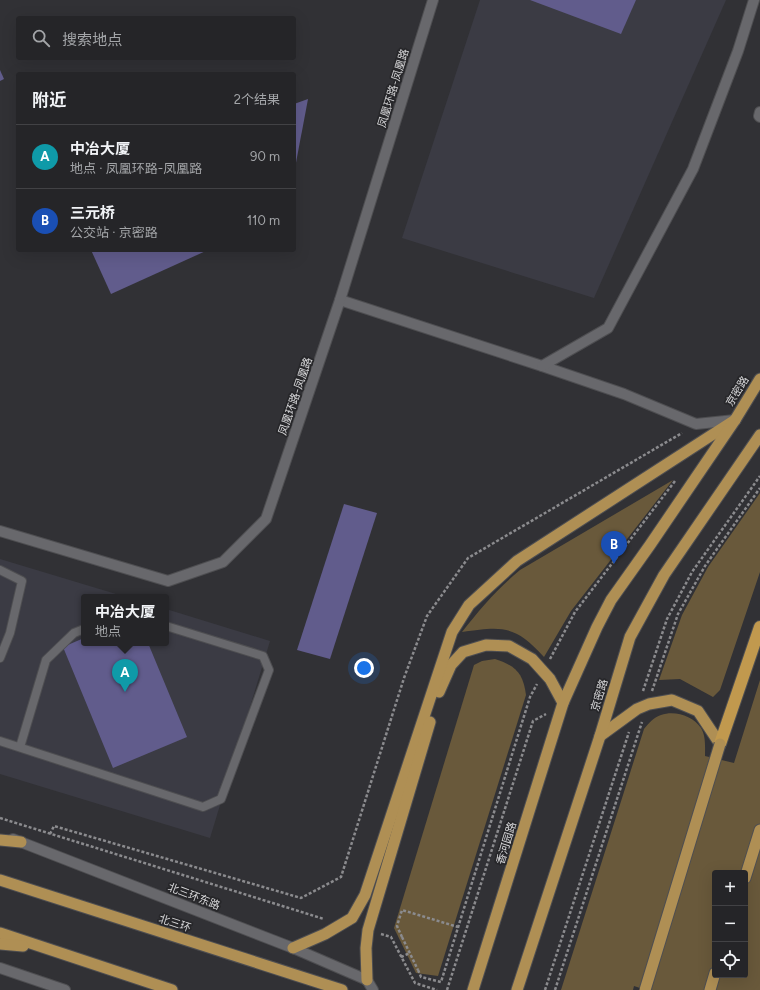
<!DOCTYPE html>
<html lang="zh">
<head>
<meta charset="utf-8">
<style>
	body { margin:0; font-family:Figtree,"Noto Sans SC",sans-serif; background:#313134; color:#f1f3f6 }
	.controls { position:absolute; right:12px; bottom:12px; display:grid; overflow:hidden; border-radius:4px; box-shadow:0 4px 16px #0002 }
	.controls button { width:36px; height:36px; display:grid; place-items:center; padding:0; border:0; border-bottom:1px solid #424245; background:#252528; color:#f1f3f6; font:20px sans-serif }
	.you { position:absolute; left:364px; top:668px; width:14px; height:14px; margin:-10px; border:3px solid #fff; border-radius:50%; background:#1a73e8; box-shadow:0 0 0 6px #1a73e833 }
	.badge { display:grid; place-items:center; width:26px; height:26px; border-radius:50%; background:#bca0f2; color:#fff; font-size:13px; font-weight:700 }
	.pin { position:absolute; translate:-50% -33px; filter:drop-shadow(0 1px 2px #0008) }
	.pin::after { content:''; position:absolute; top:21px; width:14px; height:12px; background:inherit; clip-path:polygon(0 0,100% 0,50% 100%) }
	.popup { position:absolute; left:81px; top:594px; width:88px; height:52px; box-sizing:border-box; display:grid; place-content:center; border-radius:4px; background:#252528; filter:drop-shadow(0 1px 3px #0005); font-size:13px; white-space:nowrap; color:#a3a5a8 }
	.popup b { font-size:15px; color:#f1f3f6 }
	.popup::after { content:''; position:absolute; left:50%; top:100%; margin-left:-8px; border:8px solid transparent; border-top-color:#252528 }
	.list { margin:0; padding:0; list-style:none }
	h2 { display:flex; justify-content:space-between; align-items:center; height:52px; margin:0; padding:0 16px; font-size:17px }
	h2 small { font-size:13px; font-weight:400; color:#a3a5a8 }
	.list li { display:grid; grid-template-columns:26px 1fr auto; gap:12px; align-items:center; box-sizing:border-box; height:64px; padding:0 16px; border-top:1px solid #424245 }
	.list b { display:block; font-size:15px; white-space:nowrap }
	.list p { margin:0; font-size:13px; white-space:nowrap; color:#a3a5a8 }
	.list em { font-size:13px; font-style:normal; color:#a3a5a8 }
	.icon { flex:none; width:22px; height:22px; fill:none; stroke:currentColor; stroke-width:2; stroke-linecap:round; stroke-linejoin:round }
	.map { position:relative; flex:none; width:760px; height:990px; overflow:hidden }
	.search { position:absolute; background:#252528; box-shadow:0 4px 16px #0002; left:16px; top:16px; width:280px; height:44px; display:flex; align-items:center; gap:10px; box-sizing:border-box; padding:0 14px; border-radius:4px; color:#a3a5a8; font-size:15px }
	.panel { position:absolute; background:#252528; box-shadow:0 4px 16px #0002; left:16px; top:72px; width:280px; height:180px; border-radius:4px }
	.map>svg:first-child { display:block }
</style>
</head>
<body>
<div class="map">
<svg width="760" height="990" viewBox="0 0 760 990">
	<rect width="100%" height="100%" fill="#313135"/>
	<g fill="#3b3b44">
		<polygon points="480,0 726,0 594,298 402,238"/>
		<polygon points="0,559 126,597 84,597 84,643 166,643 166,609 270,641 210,838 0,774"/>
	</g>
	<g fill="#69593b" fill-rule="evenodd">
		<path d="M673,480L571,611L544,657C515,625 503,626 462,632C481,608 496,590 520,570Z"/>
		<polygon points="760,493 760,572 720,690 713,697 680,679 659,680 682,615 708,567"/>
		<path d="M495,659C516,666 523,673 526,695L438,976L416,973L394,928L474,665L482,661Z"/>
		<path d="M760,680V990H646L634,986L633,990H561L644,729C649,723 654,717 661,715C675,710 693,716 701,728C706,736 705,747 705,756L734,763ZM715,873H745V975H715Z"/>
	</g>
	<g fill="#615c8c">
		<polygon points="530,0 636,0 621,34"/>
		<polygon points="0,70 4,79 0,81"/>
		<polygon points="308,99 295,168 294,168 294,104"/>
		<polygon points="91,250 208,250 111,294"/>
		<polygon points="344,504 377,513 330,659 297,650"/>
		<polygon points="84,638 84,643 148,643 187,737 113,768 63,647"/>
	</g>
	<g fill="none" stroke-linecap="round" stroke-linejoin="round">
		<defs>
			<g id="service">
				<polyline points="0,570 22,581 10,633 0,658"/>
				<polyline points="0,741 203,807 221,799 269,670 263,656 166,626"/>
				<polyline points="20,747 46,660 74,633 84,629"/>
			</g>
			<g id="tertiary">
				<polyline points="760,112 759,116 760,117"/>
				<polyline points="340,300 542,366 624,394 696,424 735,420"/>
				<polyline points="542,366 608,328 693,169 738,51 754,0"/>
				<polyline points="0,531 168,581 223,562 266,519 340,300 433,0"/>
				<polyline points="13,839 293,948 367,980 373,990"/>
				<polyline points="0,968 65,990"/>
			</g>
			<g id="trunk">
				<polyline points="439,692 451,665 463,652 486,645 509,646 532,659 550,679 563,703"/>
				<polyline points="600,736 637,709 649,704 672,700 698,711 720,744"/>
				<polyline points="0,840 21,842"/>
				<polyline points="745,878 760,830"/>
				<polyline points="0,880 342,990"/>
				<polyline points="0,933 172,990"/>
				<polyline points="0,944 23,946"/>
				<polyline points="293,948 325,934 352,918 365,895 452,632 469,605 517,561 735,420"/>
				<polyline points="367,980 366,948 368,930 430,722"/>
				<polyline points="473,990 563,703 597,627 611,600 650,545 735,420 760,379"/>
				<polyline points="517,990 600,736 630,637 664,575 760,435"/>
				<polyline points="710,990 715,973"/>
			</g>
			<polyline id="motorway" points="720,744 760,627"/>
		</defs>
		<use href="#service" stroke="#4e4e51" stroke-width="10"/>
		<use href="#tertiary" stroke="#4e4e51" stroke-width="12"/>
		<use href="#trunk" stroke="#4e4e51" stroke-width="13"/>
		<use href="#motorway" stroke="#4e4e51" stroke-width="14"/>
		<g stroke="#8b8b8e" stroke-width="2.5" stroke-dasharray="3 2" stroke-linecap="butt">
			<polyline points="550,659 575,612 675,481"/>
			<polyline points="643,691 667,619 692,572 760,476"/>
			<polyline points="652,691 678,614 705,566 760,488"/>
			<polyline points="0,818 324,919"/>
			<polyline points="50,834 54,826 301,898 341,877 404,678 427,616 468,558 682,433"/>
			<polyline points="381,934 391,937 415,983 437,990"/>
			<polyline points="402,937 397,926 402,910 458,927"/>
			<polyline points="401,957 410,953"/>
			<polyline points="418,970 421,977 441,982 530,697 537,684"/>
			<polyline points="447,990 533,721 546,714"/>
			<polyline points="545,990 629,732"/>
			<polyline points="555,990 642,722"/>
		</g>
		<use href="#service" stroke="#68686c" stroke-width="8"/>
		<use href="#tertiary" stroke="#68686c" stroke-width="10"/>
		<use href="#trunk" stroke="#af8f54" stroke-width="11"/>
		<use href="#motorway" stroke="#c1994e" stroke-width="12"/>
		<defs>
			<polyline id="trunk-bridge" points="645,990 720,744"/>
		</defs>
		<use href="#trunk-bridge" stroke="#4e4e51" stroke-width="13" stroke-linecap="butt"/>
		<polyline stroke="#8b8b8e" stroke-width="2.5" stroke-dasharray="3 2" stroke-linecap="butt" points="402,937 418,970"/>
		<use href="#trunk-bridge" stroke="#af8f54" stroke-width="11"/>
	</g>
	<g text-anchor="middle" stroke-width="3.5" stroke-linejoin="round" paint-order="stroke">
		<g font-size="11" fill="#d7d7d9" stroke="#27272a">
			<text transform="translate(393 88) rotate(-73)" y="4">凤凰环路-凤凰路</text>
			<text transform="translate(737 391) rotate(-58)" y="4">京密路</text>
			<text transform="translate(295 396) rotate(-71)" y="4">凤凰环路-凤凰路</text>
			<text transform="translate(599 695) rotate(-73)" y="4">京密路</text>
			<text transform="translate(506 843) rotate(-73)" y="4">香河园路</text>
			<text transform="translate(194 896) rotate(21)" y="4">北三环东路</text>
			<text transform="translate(175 923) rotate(18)" y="4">北三环</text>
		</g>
	</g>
</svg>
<div class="controls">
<button>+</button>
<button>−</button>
<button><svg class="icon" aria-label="locate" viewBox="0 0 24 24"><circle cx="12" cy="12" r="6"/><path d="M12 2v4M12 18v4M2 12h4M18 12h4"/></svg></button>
</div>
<div class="you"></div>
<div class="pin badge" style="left:125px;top:692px;background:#0f9aa8">A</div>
<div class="popup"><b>中冶大厦</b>地点</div>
<div class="pin badge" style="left:614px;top:564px;background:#1a4fb4">B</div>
<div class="search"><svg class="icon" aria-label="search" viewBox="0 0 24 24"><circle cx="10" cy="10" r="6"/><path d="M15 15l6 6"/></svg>搜索地点</div>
<section class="panel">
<h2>附近<small>2个结果</small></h2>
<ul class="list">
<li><span class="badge" style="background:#0f9aa8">A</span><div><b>中冶大厦</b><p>地点 · 凤凰环路-凤凰路</p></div><em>90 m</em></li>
<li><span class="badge" style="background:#1a4fb4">B</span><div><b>三元桥</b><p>公交站 · 京密路</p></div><em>110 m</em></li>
</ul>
</section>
</div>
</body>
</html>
